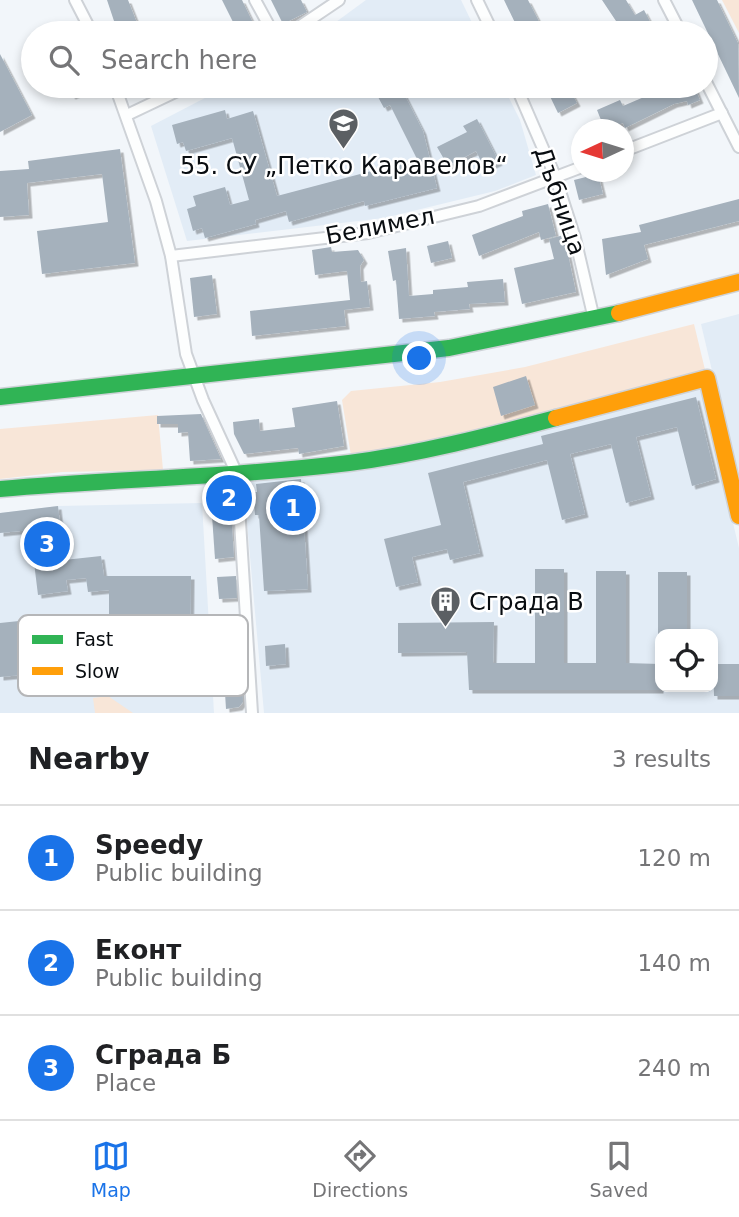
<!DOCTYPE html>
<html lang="en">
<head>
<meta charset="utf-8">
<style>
	body { margin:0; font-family:"DejaVu Sans",sans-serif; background:#f6f6f6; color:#202124 }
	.controls { position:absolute; right:21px; bottom:21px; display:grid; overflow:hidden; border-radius:14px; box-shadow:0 4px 10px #0003 }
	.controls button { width:63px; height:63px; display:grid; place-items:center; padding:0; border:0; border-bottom:2px solid #e0e0e0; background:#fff; color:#202124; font:35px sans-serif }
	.compass { position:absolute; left:571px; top:119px; width:63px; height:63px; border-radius:50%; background:#fff; box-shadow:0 4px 10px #0003; rotate:266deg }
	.you { position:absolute; left:420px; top:359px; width:24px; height:24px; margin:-18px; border:5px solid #fff; border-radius:50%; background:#1a73e8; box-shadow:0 0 0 10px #1a73e833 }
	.badge { display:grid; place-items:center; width:46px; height:46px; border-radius:50%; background:#1a73e8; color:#fff; font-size:23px; font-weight:700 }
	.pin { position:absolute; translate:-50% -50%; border:4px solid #fff; box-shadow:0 2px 7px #0006 }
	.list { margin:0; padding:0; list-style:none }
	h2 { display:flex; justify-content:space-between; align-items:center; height:91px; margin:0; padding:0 28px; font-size:30px }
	h2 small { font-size:23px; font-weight:400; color:#757577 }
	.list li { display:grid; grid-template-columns:46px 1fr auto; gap:21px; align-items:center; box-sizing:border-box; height:105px; padding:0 28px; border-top:2px solid #e0e0e0 }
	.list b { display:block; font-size:26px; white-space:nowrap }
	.list p { margin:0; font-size:23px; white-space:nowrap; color:#757577 }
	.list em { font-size:23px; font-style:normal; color:#757577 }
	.icon { flex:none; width:38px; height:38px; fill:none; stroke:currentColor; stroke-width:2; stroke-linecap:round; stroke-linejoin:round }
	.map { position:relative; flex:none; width:739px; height:713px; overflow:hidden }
	.search { position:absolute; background:#fff; box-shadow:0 4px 10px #0003; left:21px; right:21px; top:21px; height:77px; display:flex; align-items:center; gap:18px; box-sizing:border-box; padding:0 24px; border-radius:38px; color:#757577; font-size:26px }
	.sheet { height:406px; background:#fff }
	nav { display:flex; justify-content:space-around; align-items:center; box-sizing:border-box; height:98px; border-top:2px solid #e0e0e0; background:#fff; font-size:19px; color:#757577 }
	nav a { display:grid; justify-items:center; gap:4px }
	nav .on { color:#1a73e8 }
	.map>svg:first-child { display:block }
</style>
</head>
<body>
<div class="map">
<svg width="739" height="713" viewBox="0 0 739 713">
	<defs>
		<filter id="shadow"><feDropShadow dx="3.5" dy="3.5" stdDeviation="0" flood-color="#0004"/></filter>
	</defs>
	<rect width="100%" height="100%" fill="#f2f6fa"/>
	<g fill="#e2ecf6" fill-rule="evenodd">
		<polygon points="366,0 461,0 477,33 321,33"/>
		<polygon points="228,86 503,86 520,120 536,175 495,191 384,218 187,241 151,126"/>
		<polygon points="739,314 739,485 701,324"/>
		<path d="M700,385L739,548V713H264L243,478ZM660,634H713V687H660Z"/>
		<polygon points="202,503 214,713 0,713 0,513 58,506"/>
	</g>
	<g fill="#f8e6d8">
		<polygon points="722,0 739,0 739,33"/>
		<polygon points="694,324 707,378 352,462 342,400 351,391 440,382 525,367"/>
		<polygon points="158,415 163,470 62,472 0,479 0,429"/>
		<polygon points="108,696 133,713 95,713 93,698"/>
	</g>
	<g fill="#a5b1bc" filter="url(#shadow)">
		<polygon points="107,0 128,0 141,33 118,33"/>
		<polygon points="222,0 242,0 258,33 211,33 233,22"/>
		<polygon points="271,0 301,0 307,12 283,24"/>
		<polygon points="504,0 528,0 545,33 520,33"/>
		<polygon points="602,0 626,0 635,15 644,10 655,31 624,33"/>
		<polygon points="692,0 717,0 738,43 739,98"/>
		<polygon points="0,54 32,115 0,132"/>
		<polygon points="67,86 95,86 72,96"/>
		<polygon points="372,86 400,86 423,131 437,188 365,206 364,201 289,222 286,211 255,220 256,224 205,238 202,228 193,231 187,209 196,206 193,196 225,187 230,205 249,200 232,138 186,151 183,142 177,144 172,125 225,110 227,119 253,111 277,196 417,159 390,105 384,108"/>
		<polygon points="545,86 568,86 577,103 558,113"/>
		<polygon points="655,86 694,86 700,100 688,105 687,101 674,104 625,128 623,123 605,130 597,110 620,100 623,106 644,97 642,91"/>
		<polygon points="477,119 499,162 485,169 476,151 448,166 437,147 467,132 463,126"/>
		<polygon points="120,149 135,263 42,274 37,231 108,222 102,174 27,183 29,215 0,217 0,171 29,169 28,161"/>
		<polygon points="598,174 603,194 579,200 574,180"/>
		<polygon points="739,199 739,221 644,245 648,259 606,275 602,239 641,232 639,225"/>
		<polygon points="548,204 556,236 541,240 539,232 479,256 472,235 523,216 522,211"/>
		<polygon points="564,235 576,292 522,304 514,268 554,259 549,239"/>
		<polygon points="448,241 452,258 431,263 427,246"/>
		<polygon points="331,247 332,252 358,250 364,260 360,266 361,282 367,281 370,307 344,310 346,326 252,336 250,311 350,300 347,271 315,275 312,250"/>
		<polygon points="406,248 409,296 433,294 433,290 468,287 467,282 503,279 505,302 469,304 470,309 434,312 435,316 399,319 396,280 393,281 388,251"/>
		<polygon points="212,275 217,314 194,317 190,278"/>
		<polygon points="526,376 535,405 501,416 493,387"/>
		<polygon points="696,397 716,479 692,486 677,427 636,437 651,496 626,503 611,444 570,454 585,514 562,520 547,460 463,482 480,553 450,560 447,549 412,557 418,582 396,587 384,539 441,525 428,473 543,444 541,436"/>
		<polygon points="337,401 344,446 299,454 298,448 244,454 234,434 233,422 259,419 260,431 295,427 292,408"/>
		<polygon points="201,414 221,459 190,461 188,432 178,433 178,424 157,424 157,416"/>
		<polygon points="301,479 308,589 264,591 259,515 255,515 253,492 257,492 256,484"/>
		<polygon points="223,485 230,492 234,557 215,559 210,486"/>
		<polygon points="58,506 64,560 101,556 104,576 191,576 190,656 117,655 118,636 109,636 109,590 88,592 86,578 66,580 68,591 38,595 30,530 0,533 0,513"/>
		<polygon points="535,569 564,569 564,663 596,663 596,571 626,571 626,663 660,664 660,690 469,690 467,652 398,653 398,623 494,622 493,663 535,663"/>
		<rect x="658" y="572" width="29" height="62"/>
		<polygon points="236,576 237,598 219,599 217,577"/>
		<polygon points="38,619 43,673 0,677 0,623"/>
		<polygon points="285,644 286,664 266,666 265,646"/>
		<polygon points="713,664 739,664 739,696 714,696"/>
		<polygon points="242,676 243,702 239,707 226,709 224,677"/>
	</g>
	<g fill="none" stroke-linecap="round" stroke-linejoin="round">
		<defs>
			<g id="street">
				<polyline points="75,0 92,33"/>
				<polyline points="255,0 273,33"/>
				<polyline points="477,0 493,33"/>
				<polyline points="664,0 681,33"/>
				<polyline points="290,33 339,0"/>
				<polyline points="706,82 739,147"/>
				<polyline points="115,86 156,201 171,256 186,354 203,400 237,474 252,713"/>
				<polyline points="516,86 555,176 575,238 594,319"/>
				<polyline points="127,115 188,86"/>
				<polyline points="624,151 722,113"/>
				<polyline points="171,256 368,233 479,206 582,167"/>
			</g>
			<g id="fast">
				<polyline points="0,397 449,348 619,313"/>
				<path d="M0,489C116,479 233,477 349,463C419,454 488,436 556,418"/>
			</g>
			<g id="slow">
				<polyline points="619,313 739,282"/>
				<polyline points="556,418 707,378 739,516"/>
			</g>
		</defs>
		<use href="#street" stroke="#ced2d7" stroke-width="14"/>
		<use href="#fast" stroke="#ced2d7" stroke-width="19"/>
		<use href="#slow" stroke="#ced2d7" stroke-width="19"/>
		<use href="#street" stroke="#fdfefe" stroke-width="10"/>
		<use href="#fast" stroke="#30b455" stroke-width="16"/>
		<use href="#slow" stroke="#ff9f0a" stroke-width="16"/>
	</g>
	<defs>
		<symbol id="school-pin" viewBox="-11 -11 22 30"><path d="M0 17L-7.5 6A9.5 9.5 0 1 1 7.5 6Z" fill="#5b5f63" stroke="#fff"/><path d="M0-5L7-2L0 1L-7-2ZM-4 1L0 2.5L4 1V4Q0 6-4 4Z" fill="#fff"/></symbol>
		<symbol id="building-pin" viewBox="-11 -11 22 30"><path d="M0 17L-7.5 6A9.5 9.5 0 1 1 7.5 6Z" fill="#5b5f63" stroke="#fff"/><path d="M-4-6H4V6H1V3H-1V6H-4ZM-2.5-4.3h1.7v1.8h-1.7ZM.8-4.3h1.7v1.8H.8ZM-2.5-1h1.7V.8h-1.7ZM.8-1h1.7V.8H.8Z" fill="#fff"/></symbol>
	</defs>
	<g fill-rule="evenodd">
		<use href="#school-pin" x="326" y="106" width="35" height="47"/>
		<use href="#building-pin" x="428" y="584" width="35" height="47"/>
	</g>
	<g text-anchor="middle" stroke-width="5" stroke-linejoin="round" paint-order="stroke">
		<g font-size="24" fill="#090d11" stroke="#fff">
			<text x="344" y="174">55. СУ „Петко Каравелов“</text>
			<text x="469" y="610" text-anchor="start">Сграда В</text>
		</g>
		<g font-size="24" fill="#090d11" stroke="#fff">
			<text transform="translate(560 201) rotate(71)" y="8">Дъбница</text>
			<text transform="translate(380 226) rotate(-11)" y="8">Белимел</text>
		</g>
	</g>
	<rect x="18" y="615" width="230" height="81" rx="10" fill="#fff" stroke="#b5b6b8" stroke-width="2"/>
	<rect x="32" y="635" width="31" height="9" fill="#30b455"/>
	<rect x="32" y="667" width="31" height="8" fill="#ff9f0a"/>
	<g font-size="19" fill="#090d11">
		<text x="75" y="646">Fast</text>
		<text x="75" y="678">Slow</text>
	</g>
</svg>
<div class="controls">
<button><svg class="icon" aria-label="locate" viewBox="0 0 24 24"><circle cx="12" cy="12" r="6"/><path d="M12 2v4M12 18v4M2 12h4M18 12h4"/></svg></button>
</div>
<svg class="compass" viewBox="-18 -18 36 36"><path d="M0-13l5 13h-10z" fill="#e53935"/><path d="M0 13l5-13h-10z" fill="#757577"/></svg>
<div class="you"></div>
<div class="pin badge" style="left:293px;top:508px">1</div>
<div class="pin badge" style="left:229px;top:498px">2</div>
<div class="pin badge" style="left:47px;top:544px">3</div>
<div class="search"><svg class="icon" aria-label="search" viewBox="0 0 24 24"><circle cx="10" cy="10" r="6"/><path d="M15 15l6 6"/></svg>Search here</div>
</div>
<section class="sheet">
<h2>Nearby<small>3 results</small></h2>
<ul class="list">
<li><span class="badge">1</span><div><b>Speedy</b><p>Public building</p></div><em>120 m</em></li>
<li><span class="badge">2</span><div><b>Еконт</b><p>Public building</p></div><em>140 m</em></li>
<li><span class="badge">3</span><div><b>Сграда Б</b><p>Place</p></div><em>240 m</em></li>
</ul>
</section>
<nav>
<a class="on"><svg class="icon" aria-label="map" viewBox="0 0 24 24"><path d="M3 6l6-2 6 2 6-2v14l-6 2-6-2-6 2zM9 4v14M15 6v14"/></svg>Map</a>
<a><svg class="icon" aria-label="directions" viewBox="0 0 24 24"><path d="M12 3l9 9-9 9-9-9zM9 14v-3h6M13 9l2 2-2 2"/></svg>Directions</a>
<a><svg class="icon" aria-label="saved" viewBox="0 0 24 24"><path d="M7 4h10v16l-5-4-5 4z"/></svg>Saved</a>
</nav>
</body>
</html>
